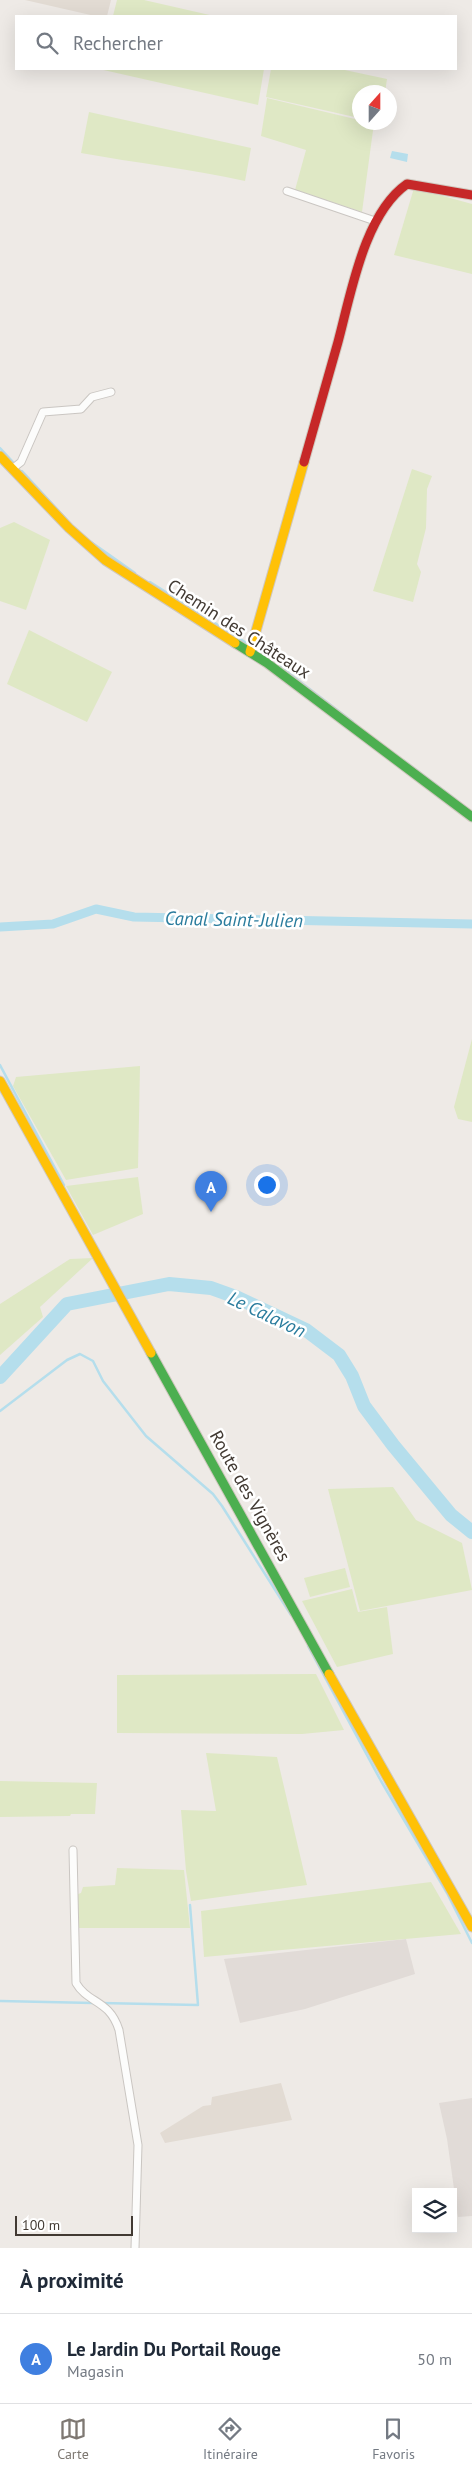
<!DOCTYPE html>
<html lang="fr">
<head>
<meta charset="utf-8">
<style>
	body { margin:0; font-family:"PT Sans",sans-serif; background:#f2f2f3; color:#1f2937 }
	.controls { position:absolute; right:15px; bottom:15px; display:grid; overflow:hidden; border-radius:0px; box-shadow:0 5px 20px #0002 }
	.controls button { width:45px; height:45px; display:grid; place-items:center; padding:0; border:0; border-bottom:1px solid #e0e1e3; background:#fff; color:#1f2937; font:25px sans-serif }
	.compass { position:absolute; left:352px; top:85px; width:45px; height:45px; border-radius:50%; background:#fff; box-shadow:0 5px 20px #0002; rotate:21deg }
	.scale { position:absolute; left:15px; bottom:12px; width:118px; box-sizing:border-box; padding-left:5px; border:2px solid #423a33; border-top:0; font-size:14px; line-height:18px; white-space:nowrap; color:#423a33; -webkit-text-stroke:4px #fff; paint-order:stroke }
	.you { position:absolute; left:266px; top:1184px; width:18px; height:18px; margin:-12px; border:4px solid #fff; border-radius:50%; background:#1a73e8; box-shadow:0 0 0 8px #1a73e833 }
	.badge { display:grid; place-items:center; width:32px; height:32px; border-radius:50%; background:#7e7872; color:#fff; font-size:16px; font-weight:700 }
	.pin { position:absolute; translate:-50% -41px; filter:drop-shadow(0 1px 2px #0008) }
	.pin::after { content:''; position:absolute; top:26px; width:18px; height:15px; background:inherit; clip-path:polygon(0 0,100% 0,50% 100%) }
	.list { margin:0; padding:0; list-style:none }
	h2 { display:flex; justify-content:space-between; align-items:center; height:65px; margin:0; padding:0 20px; font-size:21px }
	h2 small { font-size:16px; font-weight:400; color:#747a83 }
	.list li { display:grid; grid-template-columns:32px 1fr auto; gap:15px; align-items:center; box-sizing:border-box; height:90px; padding:0 20px; border-top:1px solid #e0e1e3 }
	.list b { display:block; font-size:19px; white-space:nowrap }
	.list p { margin:0; font-size:16px; white-space:nowrap; color:#747a83 }
	.list em { font-size:16px; font-style:normal; color:#747a83 }
	.icon { flex:none; width:28px; height:28px; fill:none; stroke:currentColor; stroke-width:2; stroke-linecap:round; stroke-linejoin:round }
	.map { position:relative; flex:none; width:472px; height:2248px; overflow:hidden }
	.search { position:absolute; background:#fff; box-shadow:0 5px 20px #0002; left:15px; right:15px; top:15px; height:55px; display:flex; align-items:center; gap:12px; box-sizing:border-box; padding:0 18px; border-radius:0px; color:#747a83; font-size:19px }
	.sheet { height:155px; background:#fff }
	nav { display:flex; justify-content:space-around; align-items:center; box-sizing:border-box; height:70px; border-top:1px solid #e0e1e3; background:#fff; font-size:14px; color:#747a83 }
	nav a { display:grid; justify-items:center; gap:2px }
	nav .on { color:#7e7872 }
	.map>svg:first-child { display:block }
</style>
</head>
<body>
<div class="map">
<svg width="472" height="2248" viewBox="0 0 472 2248">
	<rect width="100%" height="100%" fill="#eeeae6"/>
	<g fill="#e2dbd3">
		<polygon points="25,0 111,0 107,16 95,16"/>
		<polygon points="281,2083 292,2120 165,2143 160,2133 203,2106 211,2105 212,2097"/>
	</g>
	<g fill="#e1dbd7">
		<polygon points="406,1939 415,1974 305,2009 240,2023 224,1959"/>
		<polygon points="472,2098 472,2216 458,2217 447,2139 439,2103"/>
	</g>
	<g fill="#dfe8c5">
		<polygon points="117,0 144,0 214,16 113,16"/>
		<polygon points="99,69 264,69 258,105"/>
		<polygon points="271,69 340,69 387,79 385,92 360,92 359,118 266,97"/>
		<polygon points="267,98 359,120 360,122 374,123 362,212 295,190 306,150 261,136"/>
		<path d="M89,112L251,148L245,181C191,169 136,163 81,153Z"/>
		<polygon points="414,188 472,204 472,274 394,255"/>
		<polygon points="412,469 432,476 427,489 426,528 417,564 421,572 413,602 373,591"/>
		<polygon points="14,522 50,540 26,610 0,601 0,528"/>
		<polygon points="29,630 112,672 87,722 7,684"/>
		<polygon points="472,1039 472,1122 458,1119 454,1107"/>
		<polygon points="140,1066 138,1168 66,1180 13,1086 16,1077"/>
		<polygon points="138,1177 143,1214 93,1235 66,1186"/>
		<polygon points="93,1258 40,1307 43,1317 0,1355 0,1304 70,1259"/>
		<polygon points="393,1487 416,1520 462,1543 472,1590 360,1611 328,1489"/>
		<polygon points="345,1568 350,1587 310,1597 304,1578"/>
		<polygon points="352,1589 358,1612 387,1607 393,1654 337,1667 302,1601"/>
		<polygon points="316,1674 344,1730 302,1734 117,1733 117,1675"/>
		<polygon points="206,1753 277,1757 307,1885 191,1901 186,1871 181,1810 216,1811"/>
		<polygon points="0,1781 97,1783 95,1814 71,1814 70,1816 0,1817"/>
		<polygon points="117,1868 184,1870 190,1928 78,1928 78,1894 81,1893 83,1887 115,1885"/>
		<polygon points="431,1882 461,1934 204,1957 201,1911"/>
	</g>
	<polygon fill="#b5deec" points="392,151 408,154 407,162 390,158"/>
	<g fill="none" stroke-linecap="round" stroke-linejoin="round">
		<g stroke="#b5deec" stroke-width="2.5">
			<polyline points="0,448 13,462"/>
			<polyline points="22,471 67,520"/>
			<polyline points="91,542 135,573"/>
			<polyline points="150,582 248,644"/>
			<polyline points="257,649 353,722"/>
			<polyline points="403,760 455,799"/>
			<polyline points="0,1065 64,1185"/>
			<polyline points="0,1411 67,1360 80,1354 93,1361 103,1381 146,1436 213,1494 222,1506 291,1615"/>
			<polyline points="308,1646 381,1781 447,1893 472,1943"/>
			<polyline points="0,2001 93,2003"/>
			<polyline points="101,2003 198,2005 190,1905"/>
		</g>
		<polyline stroke="#b5deec" stroke-width="9" points="0,927 53,924 96,909 134,917 472,924"/>
		<polyline stroke="#b5deec" stroke-width="14" points="0,1377 67,1304 169,1284 211,1288 236,1297 306,1330 339,1355 352,1376 364,1406 393,1445 451,1515 472,1532"/>
		<defs>
			<g id="street">
				<polyline points="287,191 375,221"/>
				<polyline points="12,469 21,462 43,412 81,409 92,397 111,392"/>
				<path d="M73,1850L76,1983C88,2004 109,1999 119,2030L138,2145L135,2248"/>
			</g>
			<g id="fast">
				<polyline points="235,643 267,663 472,817"/>
				<polyline points="151,1353 329,1674"/>
			</g>
			<g id="slow">
				<polyline points="0,456 69,528 105,560 235,643"/>
				<polyline points="250,652 304,462"/>
				<polyline points="0,1081 151,1353"/>
				<polyline points="329,1674 472,1927"/>
			</g>
			<path id="jam" d="M304,462C315,422 327,382 338,342C351,294 364,214 407,184L472,195"/>
		</defs>
		<use href="#street" stroke="#cac6c2" stroke-width="9"/>
		<use href="#fast" stroke="#cfc8be" stroke-width="11"/>
		<use href="#slow" stroke="#cfc8be" stroke-width="11"/>
		<use href="#jam" stroke="#cfc8be" stroke-width="11"/>
		<use href="#street" stroke="#fcfcfb" stroke-width="7"/>
		<use href="#fast" stroke="#4caf50" stroke-width="9"/>
		<use href="#slow" stroke="#ffc107" stroke-width="9"/>
		<use href="#jam" stroke="#c62828" stroke-width="9"/>
	</g>
	<g text-anchor="middle" stroke-width="5" stroke-linejoin="round" paint-order="stroke">
		<g font-size="18" fill="#423a33" stroke="#fff">
			<text transform="translate(239 629) rotate(33)" y="6">Chemin des Châteaux</text>
			<text transform="translate(250 1496) rotate(61)" y="6">Route des Vignères</text>
		</g>
		<g font-size="19" font-style="italic" fill="#2a7c9d" stroke="#fff">
			<text transform="translate(234 919) rotate(1)" y="7">Canal Saint-Julien</text>
			<text transform="translate(267 1314) rotate(25)" y="7">Le Calavon</text>
		</g>
	</g>
</svg>
<div class="controls">
<button><svg class="icon" aria-label="layers" viewBox="0 0 24 24"><path d="M12 4l9 5-9 5-9-5zM3 14l9 5 9-5"/></svg></button>
</div>
<svg class="compass" viewBox="-18 -18 36 36"><path d="M0-13l5 13h-10z" fill="#e53935"/><path d="M0 13l5-13h-10z" fill="#747a83"/></svg>
<div class="scale">100 m</div>
<div class="you"></div>
<div class="pin badge" style="left:211px;top:1212px;background:#3f7fe0">A</div>
<div class="search"><svg class="icon" aria-label="search" viewBox="0 0 24 24"><circle cx="10" cy="10" r="6"/><path d="M15 15l6 6"/></svg>Rechercher</div>
</div>
<section class="sheet">
<h2>À proximité<small></small></h2>
<ul class="list">
<li><span class="badge" style="background:#3f7fe0">A</span><div><b>Le Jardin Du Portail Rouge</b><p>Magasin</p></div><em>50 m</em></li>
</ul>
</section>
<nav>
<a class="on"><svg class="icon" aria-label="map" viewBox="0 0 24 24"><path d="M3 6l6-2 6 2 6-2v14l-6 2-6-2-6 2zM9 4v14M15 6v14"/></svg>Carte</a>
<a><svg class="icon" aria-label="directions" viewBox="0 0 24 24"><path d="M12 3l9 9-9 9-9-9zM9 14v-3h6M13 9l2 2-2 2"/></svg>Itinéraire</a>
<a><svg class="icon" aria-label="saved" viewBox="0 0 24 24"><path d="M7 4h10v16l-5-4-5 4z"/></svg>Favoris</a>
</nav>
</body>
</html>
